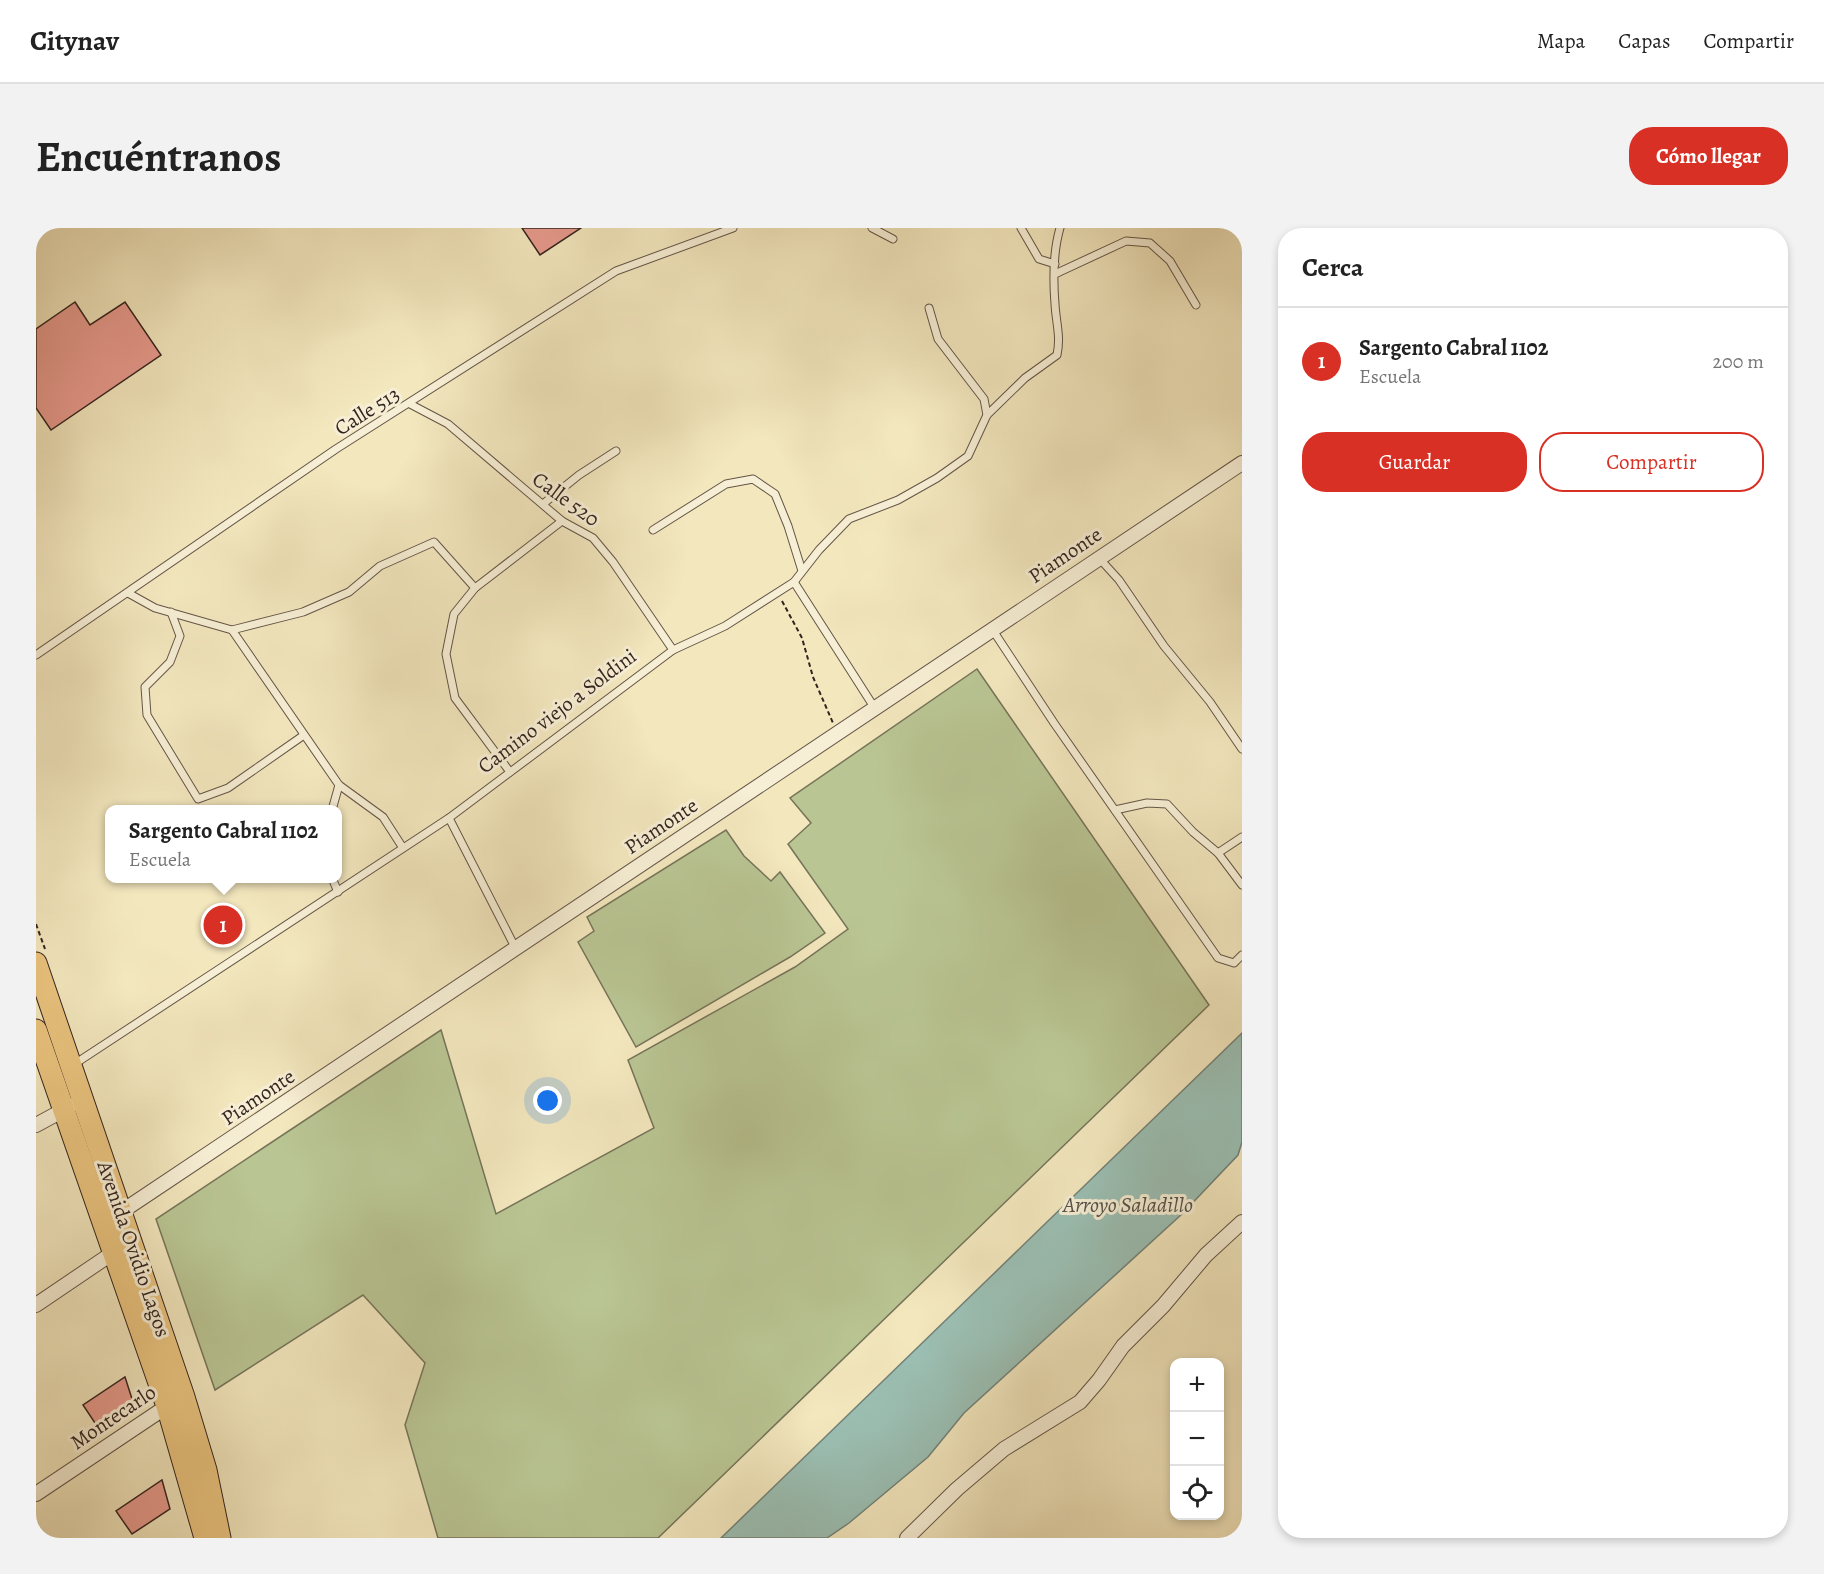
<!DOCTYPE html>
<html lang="es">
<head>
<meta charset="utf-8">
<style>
	body { margin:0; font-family:Alegreya,serif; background:#f2f2f2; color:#222 }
	.controls { position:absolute; right:18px; bottom:18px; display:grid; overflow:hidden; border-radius:12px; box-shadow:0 3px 9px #0003 }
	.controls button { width:54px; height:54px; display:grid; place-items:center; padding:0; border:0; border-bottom:2px solid #e0e0e0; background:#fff; color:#222; font:30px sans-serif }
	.you { position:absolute; left:512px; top:873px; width:21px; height:21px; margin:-15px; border:4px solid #fff; border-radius:50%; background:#1a73e8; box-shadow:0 0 0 9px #1a73e833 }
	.badge { display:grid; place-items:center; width:39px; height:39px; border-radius:50%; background:#d93025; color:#fff; font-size:20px; font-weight:700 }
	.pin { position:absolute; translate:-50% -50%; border:3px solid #fff; box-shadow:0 2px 6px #0006 }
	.popup { position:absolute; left:69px; top:577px; width:237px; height:78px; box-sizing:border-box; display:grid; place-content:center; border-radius:12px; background:#fff; filter:drop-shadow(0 2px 4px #0005); font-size:20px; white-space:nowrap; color:#767676 }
	.popup b { font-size:22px; color:#222 }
	.popup::after { content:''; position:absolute; left:50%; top:100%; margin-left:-12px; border:12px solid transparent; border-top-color:#fff }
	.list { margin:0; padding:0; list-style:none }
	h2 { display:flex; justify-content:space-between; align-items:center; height:78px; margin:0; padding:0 24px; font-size:26px }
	h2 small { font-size:20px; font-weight:400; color:#767676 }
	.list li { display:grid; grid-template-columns:39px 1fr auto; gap:18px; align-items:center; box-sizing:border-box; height:108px; padding:0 24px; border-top:2px solid #e0e0e0 }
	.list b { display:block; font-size:22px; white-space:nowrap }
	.list p { margin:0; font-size:20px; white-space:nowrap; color:#767676 }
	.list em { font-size:20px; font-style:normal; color:#767676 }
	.actions { display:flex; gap:12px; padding:18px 24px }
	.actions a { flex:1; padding:14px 0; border:2px solid #d93025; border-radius:24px; text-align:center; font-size:21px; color:#d93025 }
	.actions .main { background:#d93025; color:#fff }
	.icon { flex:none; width:33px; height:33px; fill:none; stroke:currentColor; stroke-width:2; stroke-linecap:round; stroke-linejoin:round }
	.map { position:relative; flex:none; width:1206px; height:1310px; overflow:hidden; border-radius:24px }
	header { display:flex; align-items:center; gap:36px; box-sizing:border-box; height:84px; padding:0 30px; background:#fff; border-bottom:2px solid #e0e0e0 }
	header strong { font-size:28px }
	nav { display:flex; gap:33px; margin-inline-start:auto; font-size:21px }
	.intro { display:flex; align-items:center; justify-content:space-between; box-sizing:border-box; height:144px; padding:0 36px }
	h1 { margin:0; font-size:42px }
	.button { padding:15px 27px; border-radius:24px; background:#d93025; color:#fff; font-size:21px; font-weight:700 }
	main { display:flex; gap:36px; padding:0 36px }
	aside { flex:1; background:#fff; border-radius:24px; box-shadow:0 3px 9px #0003 }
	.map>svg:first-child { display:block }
</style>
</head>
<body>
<header>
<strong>Citynav</strong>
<nav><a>Mapa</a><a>Capas</a><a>Compartir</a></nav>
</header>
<div class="intro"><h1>Encuéntranos</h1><a class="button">Cómo llegar</a></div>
<main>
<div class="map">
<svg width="1206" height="1310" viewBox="0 0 1206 1310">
	<rect width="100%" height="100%" fill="#f3e7be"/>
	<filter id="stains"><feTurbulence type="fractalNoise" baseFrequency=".00333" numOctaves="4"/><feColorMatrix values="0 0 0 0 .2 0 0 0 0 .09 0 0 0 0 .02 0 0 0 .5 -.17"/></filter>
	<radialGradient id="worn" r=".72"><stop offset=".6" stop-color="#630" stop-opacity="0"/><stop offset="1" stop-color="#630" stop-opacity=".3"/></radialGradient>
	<g fill="#b9c593" stroke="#767459" stroke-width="1.5">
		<polygon points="941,441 1173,777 622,1310 402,1310 369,1197 389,1135 327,1067 179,1162 120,991 405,802 460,986 618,900 592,832 759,739 812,701 752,616 775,595 754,570"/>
		<polygon points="690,602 708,628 735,653 744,644 789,705 754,729 600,819 542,714 558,703 551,689"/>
	</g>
	<polygon fill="#9bbfb3" stroke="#728178" stroke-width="1.5" points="1206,805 1206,914 1202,927 1146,986 928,1185 892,1229 813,1295 791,1310 685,1310"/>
	<g fill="#e79a8d" stroke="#34241f" stroke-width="1.5">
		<polygon points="486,0 545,0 504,27"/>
		<polygon points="39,74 54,97 89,74 125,127 15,202 0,180 0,101"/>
		<polygon points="89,1149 97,1174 93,1185 65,1204 47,1177"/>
		<polygon points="126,1252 134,1281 96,1306 80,1283"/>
	</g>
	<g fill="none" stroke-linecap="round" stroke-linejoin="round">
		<defs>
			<g id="service">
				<polyline points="836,0 857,11"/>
				<polyline points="985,0 1003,31 1019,36"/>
				<polyline points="1019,46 1090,13 1114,15 1134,33 1160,77"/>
				<polyline points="893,80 902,111 948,171 951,187"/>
				<polyline points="374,176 412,196 526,293 557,310 577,334 637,422"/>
				<polyline points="507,276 543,247 580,223"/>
				<polyline points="617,302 690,256 717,251 739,266 752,298 766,343"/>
				<polyline points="1063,330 1083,352 1128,418 1174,474 1206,521"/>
				<polyline points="758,354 838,479"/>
				<polyline points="92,365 119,380 196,402 303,557 296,582"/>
				<polyline points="135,384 144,408 134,434 109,459 111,487 162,571 192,560 268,507"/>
				<polyline points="956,401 1018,495 1182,730 1198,735 1206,727"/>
				<polyline points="196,402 267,384 313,364 344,338 398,314 439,360"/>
				<polyline points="0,427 300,221 580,43 697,0"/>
				<polyline points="474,544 419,470 410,426 418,386 439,360 526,293"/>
				<polyline points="303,557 347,589 367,620"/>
				<polyline points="1079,582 1111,575 1131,576 1157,604 1182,625 1206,657"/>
				<polyline points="413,590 480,721"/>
				<polyline points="1182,625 1206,609"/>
				<polyline points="296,650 302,664"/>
				<path d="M37,837L413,590L637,422L689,398L758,354L783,322L813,291L862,272L901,250L932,228L951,187L989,150L1021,127C1025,108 1020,95 1019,76C1017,51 1017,24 1024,0"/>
			</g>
			<g id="minor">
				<polyline points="0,897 35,878"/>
				<polyline points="79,988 1206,235"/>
				<polyline points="0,1077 84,1020"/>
				<polyline points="0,1266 136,1175"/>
				<polyline points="871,1310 921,1261 968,1221 1044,1174 1063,1152 1087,1118 1127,1078 1170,1027 1206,994"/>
			</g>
			<g id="primary">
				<polyline points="0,735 148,1169 170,1242 184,1310"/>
				<polyline points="0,802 131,1178 169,1310"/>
			</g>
		</defs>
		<use href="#service" stroke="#645547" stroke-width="9"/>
		<use href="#minor" stroke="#645547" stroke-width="16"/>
		<use href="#primary" stroke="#34241f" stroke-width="23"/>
		<g stroke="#34241f" stroke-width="2" stroke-dasharray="4.5 3" stroke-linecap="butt">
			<polyline points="746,373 766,410 777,449 797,495"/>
			<polyline points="0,696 9,721"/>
		</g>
		<use href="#service" stroke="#f7efd5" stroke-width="7"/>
		<use href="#minor" stroke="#f7efd5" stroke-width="14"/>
		<use href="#primary" stroke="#eac47f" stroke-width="21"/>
	</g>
	<g text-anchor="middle" stroke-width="6" stroke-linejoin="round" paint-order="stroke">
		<g font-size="21" fill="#34241f" stroke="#f7efd5">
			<text transform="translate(331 183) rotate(-32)" y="7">Calle 513</text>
			<text transform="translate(530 271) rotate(36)" y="7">Calle 520</text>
			<text transform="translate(1029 327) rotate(-34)" y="7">Piamonte</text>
			<text transform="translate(521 483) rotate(-37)" y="7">Camino viejo a Soldini</text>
			<text transform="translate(625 598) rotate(-34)" y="7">Piamonte</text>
			<text transform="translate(222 869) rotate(-34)" y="7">Piamonte</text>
			<text transform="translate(98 1021) rotate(71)" y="7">Avenida Ovidio Lagos</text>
			<text transform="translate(77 1189) rotate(-34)" y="7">Montecarlo</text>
		</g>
		<g font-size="22" font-style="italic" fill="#53524b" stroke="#f7efd5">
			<text x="1092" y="984">Arroyo Saladillo</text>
		</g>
	</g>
	<rect width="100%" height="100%" filter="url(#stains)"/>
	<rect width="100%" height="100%" fill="url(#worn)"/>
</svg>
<div class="controls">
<button>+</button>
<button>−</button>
<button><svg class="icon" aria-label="locate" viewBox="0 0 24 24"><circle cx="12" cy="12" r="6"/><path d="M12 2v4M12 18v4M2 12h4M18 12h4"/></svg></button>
</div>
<div class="you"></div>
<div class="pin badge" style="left:187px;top:697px">1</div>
<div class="popup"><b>Sargento Cabral 1102</b>Escuela</div>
</div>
<aside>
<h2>Cerca<small></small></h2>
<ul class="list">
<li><span class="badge">1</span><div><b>Sargento Cabral 1102</b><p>Escuela</p></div><em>200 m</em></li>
</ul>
<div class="actions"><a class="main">Guardar</a><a>Compartir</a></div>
</aside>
</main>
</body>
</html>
